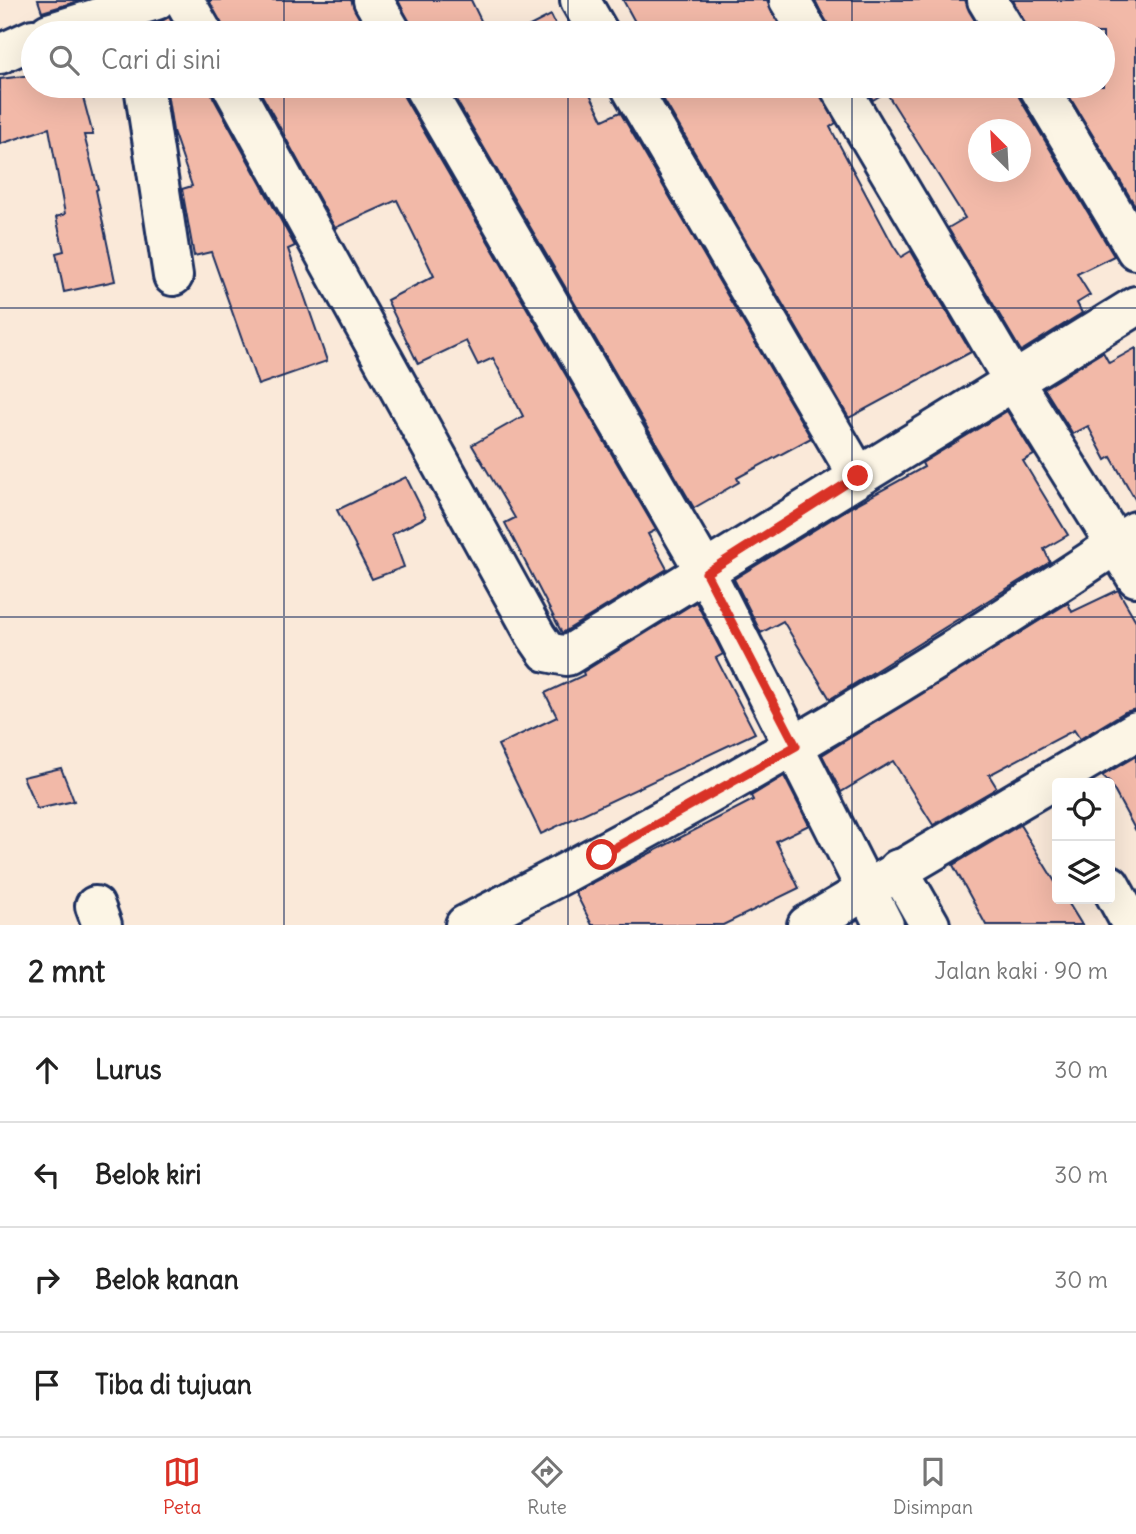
<!DOCTYPE html>
<html lang="id">
<head>
<meta charset="utf-8">
<style>
	body { margin:0; font-family:Delius,sans-serif; background:#f2f2f2; color:#222 }
	.controls { position:absolute; right:21px; bottom:21px; display:grid; overflow:hidden; border-radius:7px; box-shadow:0 7px 28px #0002 }
	.controls button { width:63px; height:63px; display:grid; place-items:center; padding:0; border:0; border-bottom:2px solid #e0e0e0; background:#fff; color:#222; font:35px sans-serif }
	.compass { position:absolute; left:968px; top:119px; width:63px; height:63px; border-radius:50%; background:#fff; box-shadow:0 7px 28px #0002; rotate:336deg }
	.stop { position:absolute; width:21px; height:21px; margin:-16px; border:5px solid #d93025; border-radius:50%; background:#fff }
	.stop.end { background:#d93025; border-color:#fff; box-shadow:0 2px 7px #0008 }
	.list { margin:0; padding:0; list-style:none }
	h2 { display:flex; justify-content:space-between; align-items:center; height:91px; margin:0; padding:0 28px; font-size:30px }
	h2 small { font-size:23px; font-weight:400; color:#767676 }
	.list li { display:grid; grid-template-columns:46px 1fr auto; gap:21px; align-items:center; box-sizing:border-box; height:105px; padding:0 28px; border-top:2px solid #e0e0e0 }
	.list b { display:block; font-size:26px; white-space:nowrap }
	.list em { font-size:23px; font-style:normal; color:#767676 }
	.icon { flex:none; width:38px; height:38px; fill:none; stroke:currentColor; stroke-width:2; stroke-linecap:round; stroke-linejoin:round }
	.map { position:relative; flex:none; width:1136px; height:925px; overflow:hidden }
	.search { position:absolute; background:#fff; box-shadow:0 7px 28px #0002; left:21px; right:21px; top:21px; height:77px; display:flex; align-items:center; gap:18px; box-sizing:border-box; padding:0 24px; border-radius:38px; color:#767676; font-size:26px }
	.sheet { height:511px; background:#fff }
	nav { display:flex; justify-content:space-around; align-items:center; box-sizing:border-box; height:98px; border-top:2px solid #e0e0e0; background:#fff; font-size:19px; color:#767676 }
	nav a { display:grid; justify-items:center; gap:4px }
	nav .on { color:#d93025 }
	.map>svg:first-child { display:block }
</style>
</head>
<body>
<div class="map">
<svg width="1136" height="925" viewBox="0 0 1136 925">
	<rect width="100%" height="100%" fill="#fae9d9"/>
	<filter id="ink" filterUnits="userSpaceOnUse"><feTurbulence type="fractalNoise" baseFrequency=".0143" numOctaves="2"/><feDisplacementMap in="SourceGraphic" scale="14" xChannelSelector="R" yChannelSelector="G"/><feConvolveMatrix kernelMatrix="1 2 1 2 8 2 1 2 1" color-interpolation-filters="sRGB"/></filter>
	<g filter="url(#ink)">
		<g fill="#f2b9a8" stroke="#1b2f5e" stroke-width="2" fill-rule="evenodd">
			<polygon points="38,0 82,0 42,12"/>
			<polygon points="209,0 351,0 367,33 225,33"/>
			<polygon points="398,0 471,0 487,33 414,33"/>
			<polygon points="623,0 767,0 784,33 641,33"/>
			<polygon points="815,0 965,0 982,33 831,33"/>
			<polygon points="1013,0 1136,0 1136,207 1063,86 1103,86 1103,33 1029,33"/>
			<polygon points="551,15 560,33 516,33"/>
			<polygon points="169,17 178,33 122,33 162,21"/>
			<polygon points="33,75 33,86 80,86 93,135 84,135 98,189 96,190 115,281 64,292 56,253 64,251 56,217 65,214 49,128 0,144 0,79"/>
			<polygon points="166,86 210,86 213,97 295,246 288,249 327,361 258,385 211,252 194,256 182,189 192,186 173,131"/>
			<polygon points="257,86 401,86 404,97 656,530 648,534 667,569 562,633 505,523 515,518 472,445 523,416 493,358 478,365 466,341 418,364 387,300 434,276 397,200 335,228"/>
			<polygon points="448,86 586,86 603,120 620,112 811,438 737,478 739,482 694,508"/>
			<polygon points="817,86 836,123 830,127 893,245 901,257 911,251 971,352 849,418 661,95 666,93 665,86"/>
			<path d="M864,86H1016L1019,97L1114,256L1077,274L1090,295L1077,303L1082,313L1021,351L948,228L965,218L886,92L873,100ZM978,130H1020V172H978Z"/>
			<polygon points="1136,348 1136,501 1111,457 1106,460 1088,426 1073,434 1044,388 1103,352 1109,363"/>
			<polygon points="1007,411 1034,455 1023,461 1068,535 1044,549 1050,562 830,699 783,621 761,633 734,579 853,506 924,467 922,463"/>
			<polygon points="406,477 426,517 392,534 404,567 372,579 337,510"/>
			<polygon points="1118,590 1136,621 1136,709 1125,712 1080,739 1074,730 989,775 997,788 933,825 893,761 841,792 822,755 1068,603 1072,612"/>
			<polygon points="696,602 723,654 716,658 755,733 541,834 498,745 557,717 545,693 584,675 583,672"/>
			<polygon points="1136,756 1136,831 1110,783 1102,776"/>
			<polygon points="61,768 74,801 37,809 23,777"/>
			<polygon points="784,776 809,825 776,841 799,888 723,925 592,925 575,892 753,800 751,796"/>
			<polygon points="1020,825 1057,885 1057,899 1066,899 1082,925 986,925 953,865"/>
		</g>
		<g fill="none" stroke-linecap="round" stroke-linejoin="round">
			<defs>
				<g id="minor">
					<polyline points="184,0 203,33"/>
					<polyline points="373,0 392,33"/>
					<polyline points="580,0 599,33"/>
					<polyline points="789,0 809,33"/>
					<polyline points="987,0 1007,33"/>
					<polyline points="49,33 156,0"/>
					<polyline points="0,54 33,39"/>
					<polyline points="144,86 173,276"/>
					<polyline points="232,86 536,636 547,652 567,656 1136,306"/>
					<polyline points="423,86 706,573 884,925"/>
					<polyline points="630,86 858,476"/>
					<polyline points="839,86 1013,380 1136,577"/>
					<polyline points="1038,86 1136,250"/>
					<polyline points="898,869 930,925"/>
					<polyline points="1110,885 1132,925"/>
					<polyline points="95,906 102,925"/>
					<path d="M465,925C696,807 921,677 1136,531"/>
					<polyline points="807,925 1136,731"/>
				</g>
			</defs>
			<use href="#minor" stroke="#1b2f5e" stroke-width="44"/>
			<use href="#minor" stroke="#fcf5e5" stroke-width="38"/>
		</g>
	</g>
	<g fill="none" stroke-linecap="round" stroke-linejoin="round" filter="url(#ink)">
		<polyline stroke="#d93025" stroke-width="9" points="602,855 796,746 706,573 858,476"/>
	</g>
	<path fill="none" stroke="#1b2f5e" stroke-width="2" stroke-opacity="0.55" d="M284,0V33M568,0V33M852,0V33M284,86V925M568,86V925M852,86V925M0,308H1136M0,617H1136"/>
</svg>
<div class="controls">
<button><svg class="icon" aria-label="locate" viewBox="0 0 24 24"><circle cx="12" cy="12" r="6"/><path d="M12 2v4M12 18v4M2 12h4M18 12h4"/></svg></button>
<button><svg class="icon" aria-label="layers" viewBox="0 0 24 24"><path d="M12 4l9 5-9 5-9-5zM3 14l9 5 9-5"/></svg></button>
</div>
<svg class="compass" viewBox="-18 -18 36 36"><path d="M0-13l5 13h-10z" fill="#e53935"/><path d="M0 13l5-13h-10z" fill="#767676"/></svg>
<div class="stop" style="left:602px;top:855px"></div>
<div class="stop end" style="left:858px;top:476px"></div>
<div class="search"><svg class="icon" aria-label="search" viewBox="0 0 24 24"><circle cx="10" cy="10" r="6"/><path d="M15 15l6 6"/></svg>Cari di sini</div>
</div>
<section class="sheet">
<h2>2 mnt<small>Jalan kaki · 90 m</small></h2>
<ul class="list">
<li><svg class="icon" aria-label="ahead" viewBox="0 0 24 24"><path d="M12 20V5M6 11l6-6 6 6"/></svg><div><b>Lurus</b></div><em>30 m</em></li>
<li><svg class="icon" aria-label="left" viewBox="0 0 24 24"><path d="M17 20v-9H6M10 6l-5 5 5 5"/></svg><div><b>Belok kiri</b></div><em>30 m</em></li>
<li><svg class="icon" aria-label="right" viewBox="0 0 24 24"><path d="M7 20v-9h11M14 6l5 5-5 5"/></svg><div><b>Belok kanan</b></div><em>30 m</em></li>
<li><svg class="icon" aria-label="arrive" viewBox="0 0 24 24"><path d="M6 21V4h12l-3 4 3 4H6"/></svg><div><b>Tiba di tujuan</b></div></li>
</ul>
</section>
<nav>
<a class="on"><svg class="icon" aria-label="map" viewBox="0 0 24 24"><path d="M3 6l6-2 6 2 6-2v14l-6 2-6-2-6 2zM9 4v14M15 6v14"/></svg>Peta</a>
<a><svg class="icon" aria-label="directions" viewBox="0 0 24 24"><path d="M12 3l9 9-9 9-9-9zM9 14v-3h6M13 9l2 2-2 2"/></svg>Rute</a>
<a><svg class="icon" aria-label="saved" viewBox="0 0 24 24"><path d="M7 4h10v16l-5-4-5 4z"/></svg>Disimpan</a>
</nav>
</body>
</html>
